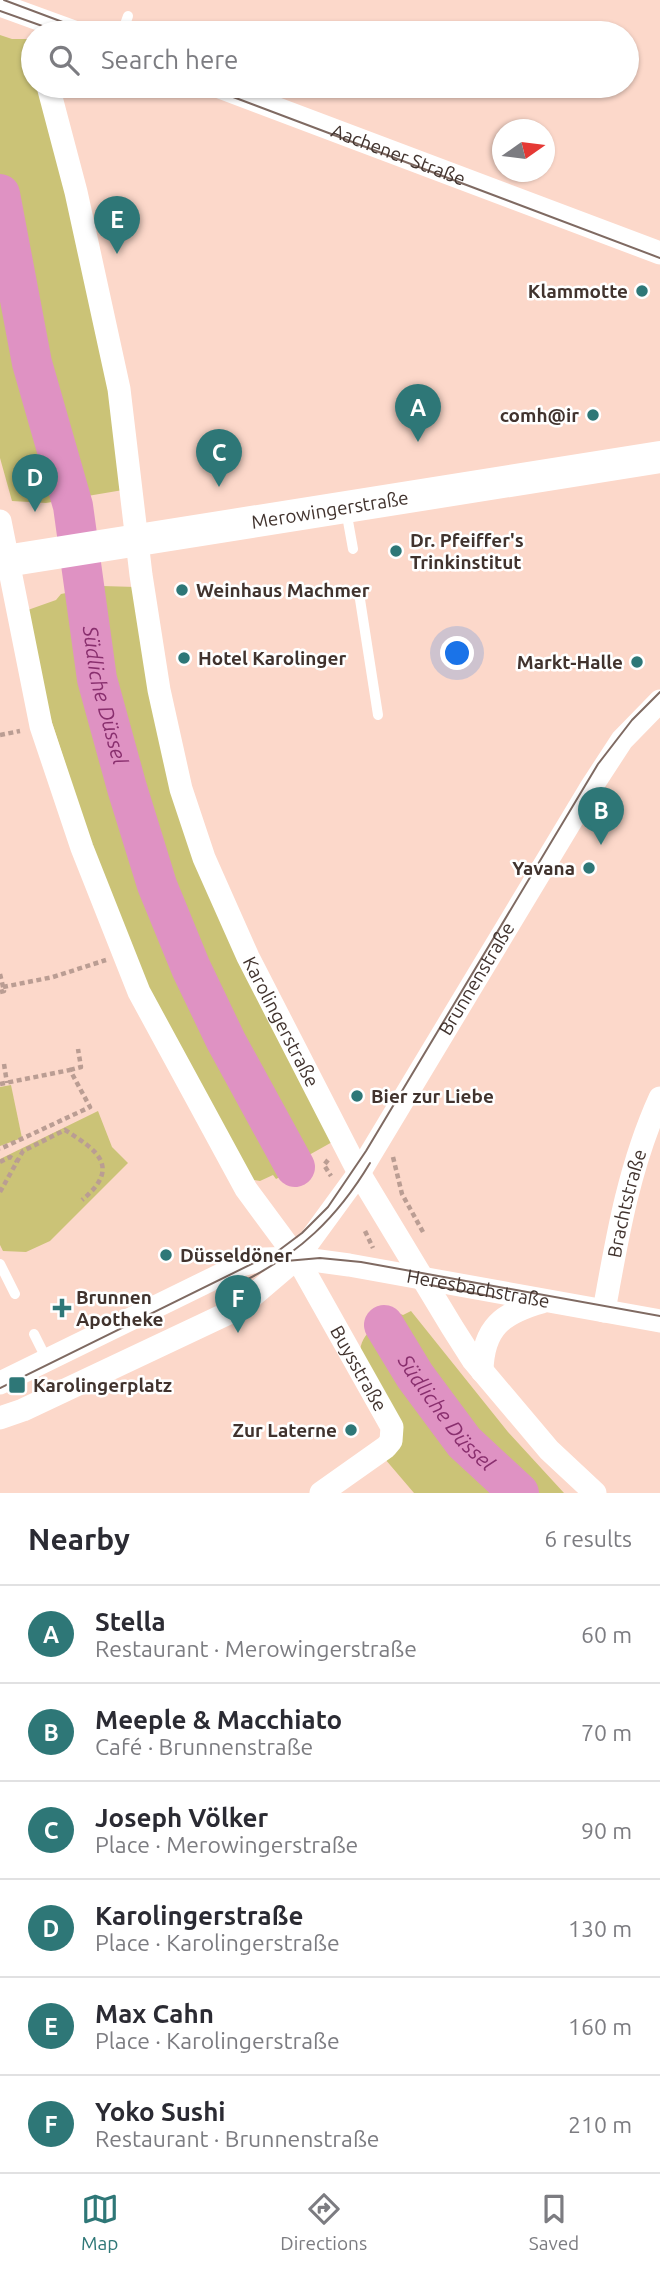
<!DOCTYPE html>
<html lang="en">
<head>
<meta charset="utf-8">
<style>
	body { margin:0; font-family:Ubuntu,sans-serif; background:#f7f7f7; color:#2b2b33 }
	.compass { position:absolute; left:492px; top:119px; width:63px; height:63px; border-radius:50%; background:#fff; box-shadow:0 2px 5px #0004; rotate:76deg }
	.you { position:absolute; left:458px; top:654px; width:24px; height:24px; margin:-18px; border:5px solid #fff; border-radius:50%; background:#1a73e8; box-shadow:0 0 0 10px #1a73e833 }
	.badge { display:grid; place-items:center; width:46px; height:46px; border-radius:50%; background:#2e7777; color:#fff; font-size:23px; font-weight:700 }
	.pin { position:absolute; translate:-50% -58px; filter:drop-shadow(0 2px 4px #0008) }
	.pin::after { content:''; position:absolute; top:37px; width:24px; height:21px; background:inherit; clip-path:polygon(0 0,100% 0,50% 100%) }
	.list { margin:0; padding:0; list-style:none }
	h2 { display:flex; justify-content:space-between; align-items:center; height:91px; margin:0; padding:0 28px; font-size:30px }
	h2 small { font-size:23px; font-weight:400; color:#7c7c81 }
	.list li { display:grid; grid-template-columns:46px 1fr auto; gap:21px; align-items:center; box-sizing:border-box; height:98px; padding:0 28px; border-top:2px solid #e1e1e2 }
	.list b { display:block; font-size:26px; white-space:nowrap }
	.list p { margin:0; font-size:23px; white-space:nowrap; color:#7c7c81 }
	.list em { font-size:23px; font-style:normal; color:#7c7c81 }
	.icon { flex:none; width:38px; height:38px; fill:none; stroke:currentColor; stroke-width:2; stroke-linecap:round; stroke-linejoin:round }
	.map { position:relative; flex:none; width:660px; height:1493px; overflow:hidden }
	.search { position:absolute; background:#fff; box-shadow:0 2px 5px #0004; left:21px; right:21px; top:21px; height:77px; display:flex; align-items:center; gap:18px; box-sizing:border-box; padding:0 24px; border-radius:38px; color:#7c7c81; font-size:26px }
	.sheet { height:679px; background:#fff }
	nav { display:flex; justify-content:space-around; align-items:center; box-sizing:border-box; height:98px; border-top:2px solid #e1e1e2; background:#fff; font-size:19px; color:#7c7c81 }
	nav a { display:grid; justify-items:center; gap:4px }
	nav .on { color:#2e7777 }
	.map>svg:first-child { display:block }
</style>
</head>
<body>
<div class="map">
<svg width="660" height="1493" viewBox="0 0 660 1493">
	<rect width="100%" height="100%" fill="#fcd8ca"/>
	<g fill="#cbc377">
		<polygon points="0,35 12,39 33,39 33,86 45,86 95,288 123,490 46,503 12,501 0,458"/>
		<polygon points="102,586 136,587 178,791 334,1141 309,1155 307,1163 276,1179 273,1175 260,1181 247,1179 134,963 93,850 48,710 25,611 56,600 61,594"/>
		<polygon points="11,1085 22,1138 0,1146 0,1087"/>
		<polygon points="98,1111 112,1147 128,1163 50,1241 26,1252 3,1251 0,1245 0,1159"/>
		<path d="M411,1311L508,1432L564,1493H414L385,1459L399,1443L360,1354C360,1331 381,1323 398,1313L403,1315Z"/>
	</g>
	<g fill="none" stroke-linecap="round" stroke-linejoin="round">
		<g stroke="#df92c3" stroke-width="40">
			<path id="s1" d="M0,194L32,363L73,506L97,679L127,788L157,885L191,968L226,1041L295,1167"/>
			<path id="s2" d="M384,1325L415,1376L464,1442L519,1493"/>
		</g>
		<g stroke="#ba9d93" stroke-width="4.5" stroke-dasharray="5 3.5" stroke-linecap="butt">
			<polyline points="0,735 20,731"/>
			<polyline points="0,974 4,991 0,992"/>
			<polyline points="3,987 53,977 106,960"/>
			<polyline points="4,1064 7,1083"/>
			<polyline points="70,1070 81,1067 78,1049"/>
			<polyline points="0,1084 70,1070 90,1107 0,1149"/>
			<polyline points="393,1157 402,1194 423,1232"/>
			<polyline points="328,1160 324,1165 331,1176"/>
			<polyline points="0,1162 10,1157 17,1161"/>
			<path d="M0,1192L23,1151L65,1130C97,1150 122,1167 82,1200"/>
			<polyline points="365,1231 373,1248"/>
		</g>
		<g stroke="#fff" stroke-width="10">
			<polyline points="122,33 128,16"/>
			<polyline points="346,510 353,549"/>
			<polyline points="359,593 378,715"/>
			<polyline points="0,1264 15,1294"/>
			<polyline points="34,1334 47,1360"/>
		</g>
		<g stroke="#fff" stroke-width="23">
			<polyline points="0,5 77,33"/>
			<path id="s3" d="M48,86L76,192L119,389L141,575L159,690L181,789L204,858L248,957L359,1173L452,1327L473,1360L549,1450L595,1493"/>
			<path id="s4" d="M217,86L660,253"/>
			<path id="s5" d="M0,521L41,726L82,848L139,992L246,1189L297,1258L392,1427L391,1441L386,1447L321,1493"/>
			<path id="s6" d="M604,1311C617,1238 629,1166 660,1098"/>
			<path d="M482,1371C483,1327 503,1313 542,1302"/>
			<path id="s7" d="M0,1383L241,1265L264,1259L297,1258L349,1265L660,1321"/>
			<path id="s8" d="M0,1418L23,1410L237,1309L297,1258L359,1173L592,786L622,740L660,701"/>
		</g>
		<path stroke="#fff" stroke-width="32" id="s9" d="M0,562L660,457"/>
		<g stroke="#7f6a62" stroke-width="2">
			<polyline points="4,0 92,33"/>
			<polyline points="0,11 62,33"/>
			<polyline points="204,86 660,258"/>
			<polyline points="286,1261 320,1258 361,1262 660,1316"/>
			<path d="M242,1282C299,1254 337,1218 370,1163"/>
			<polyline points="430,1285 495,1297"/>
			<polyline points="0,1388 278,1251 302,1233 328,1207 366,1151 598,764 632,720 660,692"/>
		</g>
	</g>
	<g fill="#2e7777" stroke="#fff" stroke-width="2.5">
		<circle cx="642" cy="291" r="7"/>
		<circle cx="593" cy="415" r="7"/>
		<circle cx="396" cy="551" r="7"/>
		<circle cx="182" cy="590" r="7"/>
		<circle cx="184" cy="658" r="7"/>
		<circle cx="637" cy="662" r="7"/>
		<circle cx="589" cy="868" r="7"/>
		<circle cx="357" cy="1096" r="7"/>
		<circle cx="166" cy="1255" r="7"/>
		<path d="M58.5 1297.5h7v7h7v7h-7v7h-7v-7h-7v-7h7z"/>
		<rect x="8" y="1376" width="18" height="18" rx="3.5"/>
		<circle cx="351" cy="1430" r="7"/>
	</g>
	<g text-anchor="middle" stroke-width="5" stroke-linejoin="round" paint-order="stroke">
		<g font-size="19" fill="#41332e" stroke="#fff">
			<text dy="7" stroke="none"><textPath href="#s4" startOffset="194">Aachener Straße</textPath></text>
			<text dy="7" stroke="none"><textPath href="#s9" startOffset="334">Merowingerstraße</textPath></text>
			<text dy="7" stroke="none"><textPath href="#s8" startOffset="672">Brunnenstraße</textPath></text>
			<text dy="7" stroke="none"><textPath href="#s3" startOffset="970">Karolingerstraße</textPath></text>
			<text dy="7" stroke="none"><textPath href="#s6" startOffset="110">Brachtstraße</textPath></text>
			<text dy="7" stroke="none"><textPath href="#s7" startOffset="509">Heresbachstraße</textPath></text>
			<text dy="7" stroke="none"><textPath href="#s5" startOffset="929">Buysstraße</textPath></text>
		</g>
		<g font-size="19" font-weight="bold" fill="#41332e" stroke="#fff" text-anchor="start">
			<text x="628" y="298" text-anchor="end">Klammotte</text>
			<text x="579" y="422" text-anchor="end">comh@ir</text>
			<text x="410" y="547">Dr. Pfeiffer's<tspan x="410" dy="22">Trinkinstitut</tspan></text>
			<text x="196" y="597">Weinhaus Machmer</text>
			<text x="198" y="665">Hotel Karolinger</text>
			<text x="623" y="669" text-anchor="end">Markt-Halle</text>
			<text x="575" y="875" text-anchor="end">Yavana</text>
			<text x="371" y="1103">Bier zur Liebe</text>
			<text x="180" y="1262">Düsseldöner</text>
			<text x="76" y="1304">Brunnen<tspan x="76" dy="22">Apotheke</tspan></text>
			<text x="33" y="1392">Karolingerplatz</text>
			<text x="337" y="1437" text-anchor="end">Zur Laterne</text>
		</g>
		<g font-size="21" font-style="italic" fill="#892f6e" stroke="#fff">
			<text dy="7" stroke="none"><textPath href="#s1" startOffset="513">Südliche Düssel</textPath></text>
			<text dy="7" stroke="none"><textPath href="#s2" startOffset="108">Südliche Düssel</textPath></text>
		</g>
	</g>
</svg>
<svg class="compass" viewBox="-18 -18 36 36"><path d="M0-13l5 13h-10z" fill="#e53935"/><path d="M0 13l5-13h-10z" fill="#7c7c81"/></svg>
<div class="you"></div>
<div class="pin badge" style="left:418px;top:442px">A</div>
<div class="pin badge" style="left:601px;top:845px">B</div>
<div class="pin badge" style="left:219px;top:487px">C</div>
<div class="pin badge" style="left:35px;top:512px">D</div>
<div class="pin badge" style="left:117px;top:254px">E</div>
<div class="pin badge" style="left:238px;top:1333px">F</div>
<div class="search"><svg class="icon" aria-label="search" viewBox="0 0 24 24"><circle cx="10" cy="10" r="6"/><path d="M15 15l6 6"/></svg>Search here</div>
</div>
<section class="sheet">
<h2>Nearby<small>6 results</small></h2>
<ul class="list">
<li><span class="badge">A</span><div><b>Stella</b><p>Restaurant · Merowingerstraße</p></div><em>60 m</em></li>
<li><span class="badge">B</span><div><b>Meeple &amp; Macchiato</b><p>Café · Brunnenstraße</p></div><em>70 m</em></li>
<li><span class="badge">C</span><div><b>Joseph Völker</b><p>Place · Merowingerstraße</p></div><em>90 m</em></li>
<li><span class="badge">D</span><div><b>Karolingerstraße</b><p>Place · Karolingerstraße</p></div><em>130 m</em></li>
<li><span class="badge">E</span><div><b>Max Cahn</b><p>Place · Karolingerstraße</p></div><em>160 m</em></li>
<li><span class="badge">F</span><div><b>Yoko Sushi</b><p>Restaurant · Brunnenstraße</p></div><em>210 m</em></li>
</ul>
</section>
<nav>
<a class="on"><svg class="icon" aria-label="map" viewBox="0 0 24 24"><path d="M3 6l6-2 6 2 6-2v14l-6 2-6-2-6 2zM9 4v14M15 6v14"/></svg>Map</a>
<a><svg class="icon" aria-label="directions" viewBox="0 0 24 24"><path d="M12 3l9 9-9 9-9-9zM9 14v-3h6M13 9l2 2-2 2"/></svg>Directions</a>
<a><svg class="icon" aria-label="saved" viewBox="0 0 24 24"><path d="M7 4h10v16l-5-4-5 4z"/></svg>Saved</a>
</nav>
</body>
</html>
